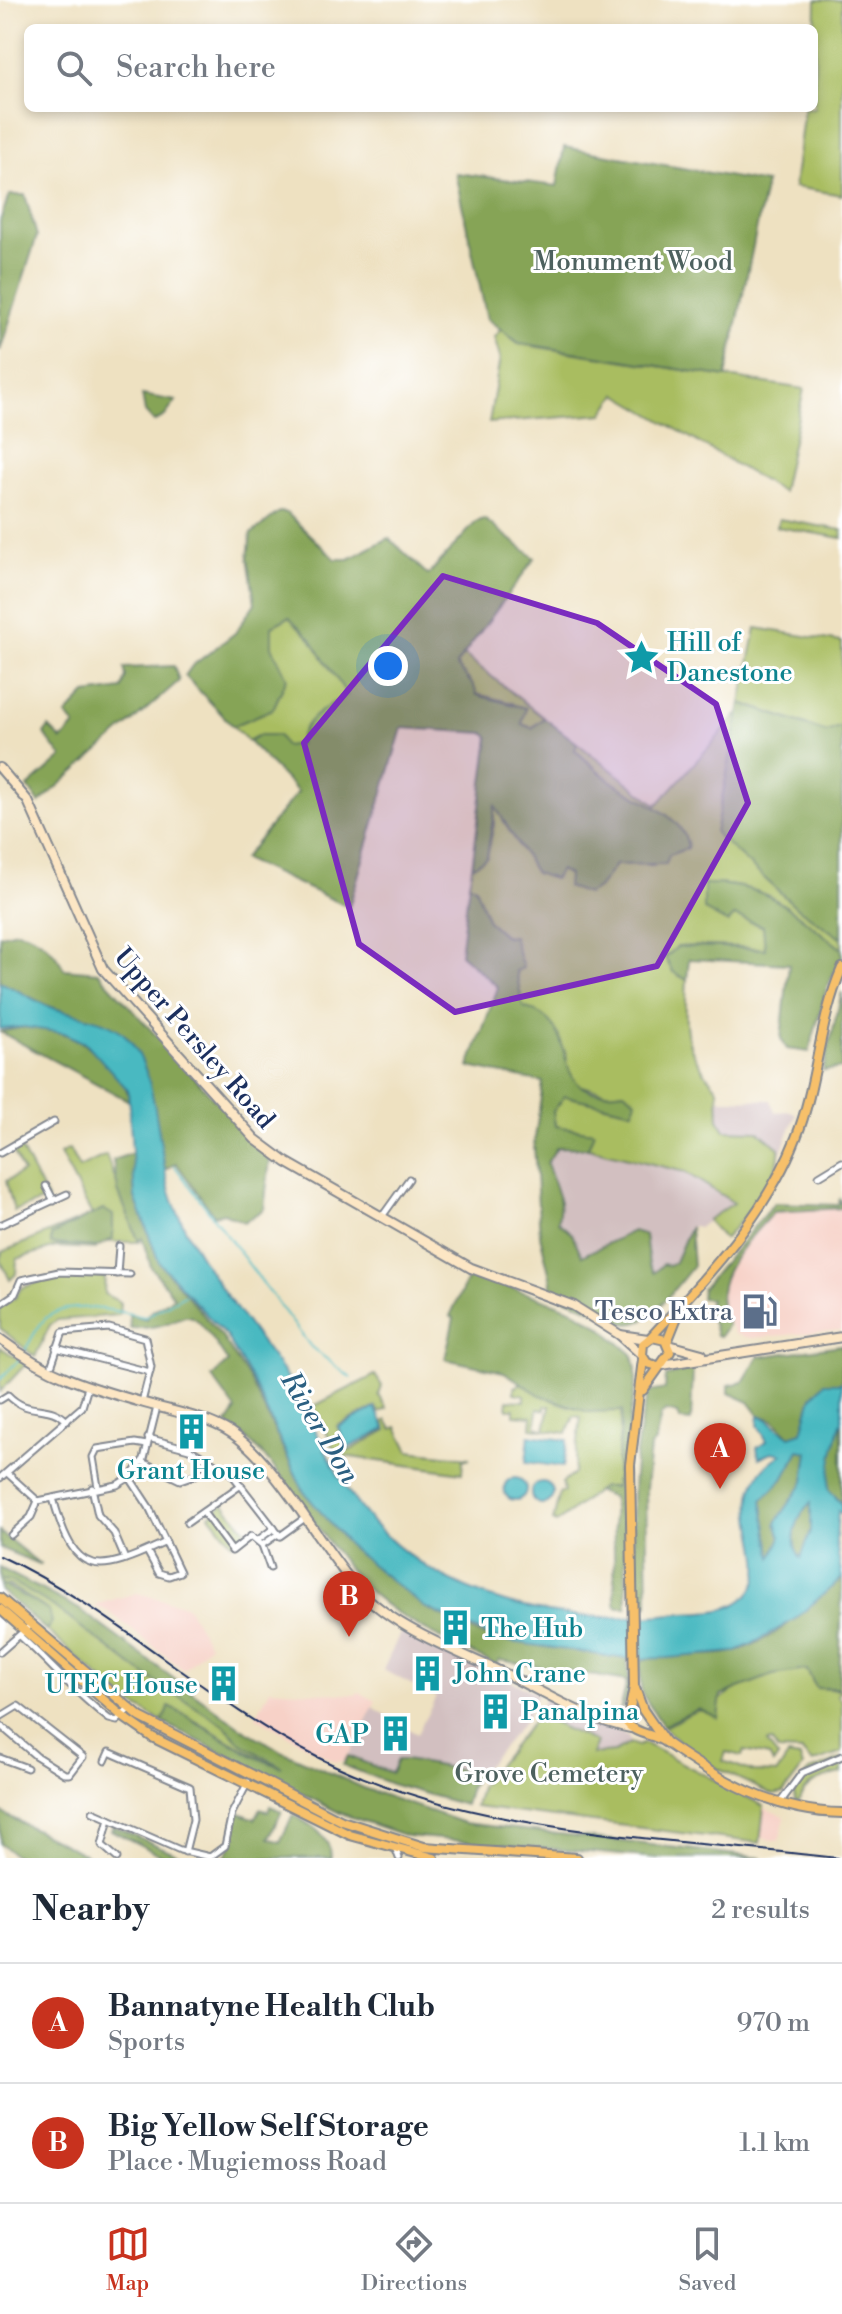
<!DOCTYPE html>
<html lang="en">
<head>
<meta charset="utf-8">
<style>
	body { margin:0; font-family:"Libre Bodoni",serif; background:#f6f6f7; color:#1f2937 }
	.you { position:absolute; left:388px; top:666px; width:28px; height:28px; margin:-20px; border:6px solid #fff; border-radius:50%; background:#1a73e8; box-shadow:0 0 0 12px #1a73e833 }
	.badge { display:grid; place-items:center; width:52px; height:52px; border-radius:50%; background:#c8321e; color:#fff; font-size:26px; font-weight:700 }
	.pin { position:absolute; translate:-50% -66px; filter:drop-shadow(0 2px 4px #0008) }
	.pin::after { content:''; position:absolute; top:42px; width:28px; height:24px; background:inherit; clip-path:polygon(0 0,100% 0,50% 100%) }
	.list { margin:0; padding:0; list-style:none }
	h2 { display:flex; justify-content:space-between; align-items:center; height:104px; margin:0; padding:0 32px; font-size:34px }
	h2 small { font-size:26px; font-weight:400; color:#747a83 }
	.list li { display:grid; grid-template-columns:52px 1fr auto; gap:24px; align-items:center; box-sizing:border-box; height:120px; padding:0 32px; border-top:2px solid #e0e1e3 }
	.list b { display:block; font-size:30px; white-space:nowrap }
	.list p { margin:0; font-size:26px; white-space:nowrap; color:#747a83 }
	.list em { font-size:26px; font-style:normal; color:#747a83 }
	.icon { flex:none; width:44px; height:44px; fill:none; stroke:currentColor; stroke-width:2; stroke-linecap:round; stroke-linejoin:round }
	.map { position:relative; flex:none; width:842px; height:1858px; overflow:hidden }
	.search { position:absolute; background:#fff; box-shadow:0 4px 12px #0003; left:24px; right:24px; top:24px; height:88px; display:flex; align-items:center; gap:20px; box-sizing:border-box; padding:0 28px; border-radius:12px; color:#747a83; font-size:30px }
	.sheet { height:344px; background:#fff }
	nav { display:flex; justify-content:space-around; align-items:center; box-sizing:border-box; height:112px; border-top:2px solid #e0e1e3; background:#fff; font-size:22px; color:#747a83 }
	nav a { display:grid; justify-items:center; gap:4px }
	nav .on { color:#c8321e }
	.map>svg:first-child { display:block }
</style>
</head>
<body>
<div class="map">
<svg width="842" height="1858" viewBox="0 0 842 1858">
	<rect width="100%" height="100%" fill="#fff"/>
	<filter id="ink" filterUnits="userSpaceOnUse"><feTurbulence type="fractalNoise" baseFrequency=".0125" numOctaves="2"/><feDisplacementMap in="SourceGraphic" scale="16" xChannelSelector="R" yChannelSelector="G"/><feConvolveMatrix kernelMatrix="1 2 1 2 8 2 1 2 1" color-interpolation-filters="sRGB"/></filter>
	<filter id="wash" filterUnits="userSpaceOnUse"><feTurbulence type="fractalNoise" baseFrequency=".006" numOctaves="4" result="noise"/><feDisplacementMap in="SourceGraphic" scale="32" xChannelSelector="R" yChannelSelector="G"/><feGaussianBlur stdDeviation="1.8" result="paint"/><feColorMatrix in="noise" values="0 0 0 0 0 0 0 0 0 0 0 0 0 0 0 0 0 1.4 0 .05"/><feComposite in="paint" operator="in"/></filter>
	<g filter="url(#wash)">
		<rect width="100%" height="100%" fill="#eee1c1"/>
		<g fill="#f7d1c7">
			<polygon points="842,1208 842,1330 751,1338 735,1334 718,1301 719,1285 743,1247 773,1212"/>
			<polygon points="137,1593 187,1606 209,1645 184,1670 109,1612 94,1605"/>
			<polygon points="270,1689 355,1695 359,1692 376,1701 345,1761 335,1762 256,1717"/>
			<polygon points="764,1808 785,1817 779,1841 761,1838"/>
		</g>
		<g fill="#d2bfc0">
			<polygon points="718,1099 771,1100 775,1112 791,1111 796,1114 780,1154 779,1148 758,1131 725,1130 719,1121"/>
			<polygon points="557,1147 588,1148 685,1172 735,1203 699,1227 692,1226 675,1262 654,1273 649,1265 645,1236 618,1239 581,1256 572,1234 558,1222 560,1202 547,1163"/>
			<polygon points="407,1631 538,1694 525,1721 480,1773 405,1760 392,1773 348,1756 373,1707 417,1734 436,1697 383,1670 400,1633"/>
			<polygon points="545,1698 628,1736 630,1743 614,1752 591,1754 595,1742 537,1716"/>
		</g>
		<g fill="#a9bd61" stroke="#627660" stroke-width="2">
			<polygon points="816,0 842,0 842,195 794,187 804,108 814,108"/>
			<polygon points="501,329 519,344 804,389 782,492 617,394 603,414 489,423 500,358 494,337"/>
			<polygon points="779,519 842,530 842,538 777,527"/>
			<path d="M289,617L310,638L348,695C327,706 302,719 299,744L285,747L259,735L248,741L233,726L273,709L287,678L272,647V626Z"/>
			<polygon points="756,628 842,642 842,726 827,732 741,703"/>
			<polygon points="462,653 544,718 532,728 521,724 513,703 477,694 455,664"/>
			<path d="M740,712L715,833L795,906L842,939V949C791,911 771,883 705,884L734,916L764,927L765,949C735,946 707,945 677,947L665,957L673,972L687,980C684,1032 683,1049 718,1089L719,1121L725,1130L758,1131L779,1148C782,1178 744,1218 724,1239L707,1220L734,1203L685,1172L588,1148L593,1132L555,1126L553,1112L565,1096L632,1111L624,1091L610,1093L577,1085L568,1075L566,1052L523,1007L506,937L488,921L475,887L469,883L472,867L487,857L494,825V804L535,873L559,870L598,888L615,865L637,862L654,866L638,797L611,782L574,749L577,743L657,805Z"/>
			<polygon points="19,1145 47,1199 14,1211 6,1181 23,1172 12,1149"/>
			<polygon points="69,1149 79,1168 106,1155 139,1242 99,1242 96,1249 56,1247 17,1259 16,1274 10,1280 1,1261 2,1252 92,1215 60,1154"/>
			<polygon points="59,1275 105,1277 104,1294 120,1302 119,1315 57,1320 50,1325 35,1357 0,1328 0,1308 16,1297 21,1288"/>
			<polygon points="0,1347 26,1364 0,1392"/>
			<polygon points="375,1375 382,1386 379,1395 387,1409 379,1413 376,1407 337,1426 349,1451 387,1430 383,1422 387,1420 392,1429 397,1427 409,1451 470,1458 463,1460 462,1473 337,1455 314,1406"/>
			<path d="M524,1382C555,1406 583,1413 622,1410L615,1487H602L556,1523L553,1521L560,1492H564L562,1483L574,1474L581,1417L574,1416L567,1433L545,1430L550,1406H545V1410L538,1409L536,1426L544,1430L531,1428L532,1416L514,1415V1409H507L508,1400L525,1401V1395L514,1393V1387Z"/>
			<polygon points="223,1503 247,1531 238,1543 231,1542 210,1515"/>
			<path d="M0,1580H10L53,1606L139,1671L224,1725L242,1744L282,1764V1767C241,1751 208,1726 169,1707L162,1722L123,1698L46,1630L50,1626L43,1607L9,1585L0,1586Z"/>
			<path d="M807,1670L816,1688L841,1690L837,1695L842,1702V1753L812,1763L802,1752L778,1751L772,1742L767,1743L778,1757L773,1764L769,1756L744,1751L742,1756L726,1752L723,1761L754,1772L777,1773L788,1756L800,1758L803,1767L783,1793L773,1795L695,1758L663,1726C681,1724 689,1707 708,1711C731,1686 772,1668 807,1670Z"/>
			<polygon points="537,1716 596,1742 592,1754 614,1752 630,1743 638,1746 644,1743 764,1806 760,1843 475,1807 480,1787"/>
			<path d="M842,1759V1773C823,1777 804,1782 798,1803L795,1800L793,1789L810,1771Z"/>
		</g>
		<g fill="#86a457" stroke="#506a5a" stroke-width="2">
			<polygon points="564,147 766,183 726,377 519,343 487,319 455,173 557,186"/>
			<polygon points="9,195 25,195 37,236 0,351 0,221"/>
			<polygon points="142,395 176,401 165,416 154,422 145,412"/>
			<path d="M279,512L287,513L335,559H349L389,538L428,575L476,522L484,519L535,558L456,665L474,686L477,695L526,708L522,724L532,728L544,718L577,743L575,750C587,761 600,774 614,783C639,800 685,815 688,848L669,855L666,864L615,865L598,888L587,894L567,887L568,875L560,870L554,879L535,873L495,806L487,857L472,867L489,737L484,733L402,728L349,907L243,859L298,792L248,741L259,735H278L285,746L299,744C302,719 327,707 347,695L310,638L289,617L272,626V647L287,678L273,709L233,726L185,676L192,666L235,633L255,603L248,557L251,534Z"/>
			<polygon points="174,666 179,681 39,803 28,787 62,757 44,734 49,727 62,740 75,725 66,715 86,694 122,689 126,676 124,668"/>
			<polygon points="741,703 826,732 842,726 842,939 795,906 715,833"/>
			<path d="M469,883L475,887L488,921L506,937L513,936L523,968L516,971L523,1007C592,1025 537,1105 624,1091L636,1100L633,1111L565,1096L553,1111L555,1126L594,1132L588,1148L557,1147L547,1163L560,1202L558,1222L572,1234L582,1256L633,1231L645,1235L649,1265L654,1273L663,1264L669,1266L675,1262L690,1227L693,1266C623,1355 639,1322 550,1293L551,1281L540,1235L534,1145L543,1082L469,1067L498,987L460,954Z"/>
			<path d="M704,884C771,883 791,911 842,949V957L827,987L809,1052L787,1049L781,1039L789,964L689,959L687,980L673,972L665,958L677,947C707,945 735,948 765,949L763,926L734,916L728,923L704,910Z"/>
			<path d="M17,931C40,935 54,949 64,969L98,972L270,1160L264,1209L244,1222L224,1213L214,1215L176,1163L165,1170L149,1083L111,1026L48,1006L0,982V935Z"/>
			<polygon points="842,992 842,1068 823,1071"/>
			<path d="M24,1027C38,1029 54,1030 67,1035C92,1045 127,1073 129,1101L0,1032Z"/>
			<path d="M133,1153L135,1197L159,1262L222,1337L250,1380L304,1492L352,1549L424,1607L481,1635L627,1659C629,1677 633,1696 620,1710L627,1681L499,1660L496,1665C449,1642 397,1621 361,1583C318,1537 279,1456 227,1424L236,1410L212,1377L228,1362C176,1282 198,1331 130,1328L129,1314L146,1319L148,1314L174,1297L151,1267L142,1238L139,1242L118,1191L113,1160Z"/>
			<path d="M840,1198L842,1208L773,1212C746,1244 703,1281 728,1325L720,1336L716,1335L708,1307L710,1299L701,1298L702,1289L774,1203L838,1205Z"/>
			<polygon points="103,1209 113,1215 113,1239 97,1247 51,1244 51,1235"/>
			<path d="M470,1273L571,1309L598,1325L632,1354C641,1374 633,1395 630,1415C620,1478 626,1543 627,1607H617L615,1603L613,1498L596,1491L603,1487H615L622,1411L588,1412L540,1395L504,1372L445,1359L454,1318L450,1316Z"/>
			<polygon points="842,1345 842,1383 825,1383 812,1397 802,1432 790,1436 774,1420 759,1415 749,1402 729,1393 729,1385 743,1382 758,1357"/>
			<path d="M693,1369L691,1421L680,1420L678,1414L666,1411L661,1415L655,1442L650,1447L646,1489L648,1605L638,1606C632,1536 627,1459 649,1392L665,1389L666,1376Z"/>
			<path d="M842,1421V1503L829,1490C829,1468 830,1439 842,1421Z"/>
			<polygon points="799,1450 808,1452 804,1482 776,1523 781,1537 772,1559 762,1500 783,1479"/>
			<path d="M811,1501V1531L801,1559C787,1541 797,1516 811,1501Z"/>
			<polygon points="0,1532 41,1565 0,1548"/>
			<path d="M0,1568L79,1609L241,1728L284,1752L366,1789L464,1823L763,1858H657L407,1836L340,1813L162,1722L169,1707C208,1725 240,1755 282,1767L242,1744L224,1725L139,1671L53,1606L10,1581L0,1580Z"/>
			<path d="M842,1578L839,1688H816L807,1670L773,1675L721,1695L718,1718L698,1709L663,1726L641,1692L640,1662C657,1652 709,1658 733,1652C776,1641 810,1605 842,1578Z"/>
			<polygon points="2,1584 49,1611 52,1622 46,1630 0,1590"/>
			<polygon points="348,1756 391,1773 397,1760 405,1760 480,1773 470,1787 465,1805 391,1784 343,1765"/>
			<path d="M270,1806L282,1811L269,1838L280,1842L293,1815C310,1824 332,1837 331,1858H224L232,1844L237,1812L255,1819L261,1808L268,1812Z"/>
			<polygon points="0,1812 92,1858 19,1858 0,1844"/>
			<polygon points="113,1826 186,1858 166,1858 111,1830"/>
		</g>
		<g fill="#4ab9c1" stroke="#327490" stroke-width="2" fill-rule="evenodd">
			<path d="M0,982C16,989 30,998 45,1005C70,1016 108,1016 127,1037C162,1076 155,1157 175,1206C198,1265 244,1317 281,1369C314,1415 329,1473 367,1516C443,1603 562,1627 672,1614C693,1611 714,1615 734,1605C798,1572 707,1499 782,1454L772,1452L759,1458L757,1448L767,1441L758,1425L759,1415C773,1420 777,1430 790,1436L802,1432L812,1397L825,1383H842C842,1394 842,1411 842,1421C834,1444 829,1465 829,1490L842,1504V1514L838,1511L836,1542L842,1578L795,1619L752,1644L734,1652L667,1658L627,1659L499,1640L424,1607L352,1549L304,1492L253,1382L226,1336L159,1262L135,1197L128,1090L87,1044L64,1033L24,1027L0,1029ZM799,1450L808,1452L804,1482L776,1523L781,1537L772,1557L762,1500L783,1479ZM811,1502V1531L801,1558C788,1542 796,1516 811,1502Z"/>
			<polygon points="375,1408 386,1429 348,1448 338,1427"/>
			<polygon points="529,1435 567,1440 563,1467 526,1462"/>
			<circle cx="515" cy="1489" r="11"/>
			<circle cx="542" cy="1493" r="11"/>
		</g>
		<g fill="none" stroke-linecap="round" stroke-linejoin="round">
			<g stroke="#4ab9c1" stroke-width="2">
				<polyline points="174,1165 311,1347 351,1378"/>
				<path d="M24,1352C30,1342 36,1328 45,1319C68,1298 119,1312 145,1317L186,1294"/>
				<polyline points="0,1379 21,1358"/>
			</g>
		</g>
	</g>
	<g filter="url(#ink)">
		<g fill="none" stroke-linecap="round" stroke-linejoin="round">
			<defs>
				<g id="street">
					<polyline points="0,1153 54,1122"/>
					<polyline points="819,1176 842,1162"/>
					<polyline points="46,1186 54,1201"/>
					<polyline points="381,1218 409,1179"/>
					<polyline points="0,1225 67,1194"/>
					<polyline points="117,1274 119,1246"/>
					<polyline points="0,1304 15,1294 21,1280 59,1272 130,1274"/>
					<polyline points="56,1348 150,1372"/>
					<polyline points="52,1364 63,1332 109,1328 145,1338 151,1367 142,1402"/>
					<path d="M0,1400L8,1395C29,1417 48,1402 67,1421"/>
					<polyline points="148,1438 189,1449 231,1473 280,1536 305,1518"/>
					<polyline points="143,1462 180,1480 206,1471 212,1462"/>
					<polyline points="7,1473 38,1501 117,1485 130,1477 144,1459 157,1407"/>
					<polyline points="0,1478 82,1407 88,1387"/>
					<polyline points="130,1478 149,1507 180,1572 169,1576 159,1573 147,1551"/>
					<polyline points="98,1487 93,1457 97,1449 135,1443 147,1445"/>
					<polyline points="92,1488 98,1515 114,1533 125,1559"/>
					<path d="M53,1498C75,1580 97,1574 166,1542"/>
					<polyline points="203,1512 232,1551 251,1536 262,1545"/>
					<polyline points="187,1523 241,1485"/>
					<polyline points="11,1535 31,1517 38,1501"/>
					<polyline points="258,1540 274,1528"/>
					<polyline points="270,1568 262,1545 278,1534"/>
					<path d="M20,1636C51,1664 76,1694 109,1719L117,1721L129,1709"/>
					<polyline points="0,1652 31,1625"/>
					<polyline points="0,1717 18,1706 83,1757 70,1774 65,1774 36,1756 0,1725"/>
					<polyline points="0,1758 27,1768"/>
					<polyline points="105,1761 109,1752 190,1787 193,1820 185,1852"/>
					<polyline points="779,1804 802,1773 842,1756"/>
					<polyline points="93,1812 180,1850 210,1857 225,1846 232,1813 248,1782"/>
					<polyline points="109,1819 102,1845 117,1858"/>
					<polyline points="396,1850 399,1858"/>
				</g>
				<g id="secondary">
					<polyline points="0,768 28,801 103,969 255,1139 286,1162 471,1268 574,1306 620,1335 642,1355"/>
					<polyline points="620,1335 648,1339"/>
					<path d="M0,1339C51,1378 95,1389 155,1406C180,1413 207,1418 230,1432C273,1459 318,1541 352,1582C392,1630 459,1651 514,1678C550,1696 590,1721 631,1728"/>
					<polyline points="669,1345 702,1354"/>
					<polyline points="662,1365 842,1337"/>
				</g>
				<g id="primary">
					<path d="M649,1339C705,1279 766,1215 796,1138C818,1083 818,1023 842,968"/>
					<polyline points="667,1342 679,1312"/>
					<path d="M643,1359L630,1465L634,1687L627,1723C635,1734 654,1734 665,1742C719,1780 774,1812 842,1813"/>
					<polyline points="643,1390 670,1352 665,1340 652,1337 643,1344 642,1355 647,1363 658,1366"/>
					<polyline points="0,1598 140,1717 342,1821 424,1847 577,1858"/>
					<polyline points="0,1609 122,1716 152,1737 350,1835 434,1858"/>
					<polyline points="635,1688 643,1710 665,1742"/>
				</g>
			</defs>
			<use href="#street" stroke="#848890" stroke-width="9"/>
			<use href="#secondary" stroke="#848890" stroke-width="12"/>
			<use href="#primary" stroke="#848890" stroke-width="12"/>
			<use href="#street" stroke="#fff" stroke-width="5"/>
			<use href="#secondary" stroke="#fce6c4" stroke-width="8"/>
			<use href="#primary" stroke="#f7c06b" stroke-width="8"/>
			<path stroke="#1b2f5e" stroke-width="2" d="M0,1556C115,1609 204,1700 317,1757C471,1835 669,1838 838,1858"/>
		</g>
	</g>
	<path fill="#7b2cbf" fill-opacity="0.2" stroke="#7b2cbf" stroke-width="6" stroke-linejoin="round" d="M443,576L597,623L716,704L748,803L657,966L455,1012L359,944L304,743Z"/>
	<defs>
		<symbol id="sight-bare" viewBox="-9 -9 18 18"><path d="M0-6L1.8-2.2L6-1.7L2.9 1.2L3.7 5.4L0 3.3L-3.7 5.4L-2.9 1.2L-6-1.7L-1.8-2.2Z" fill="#0f9aa8" stroke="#fff" stroke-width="2.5" paint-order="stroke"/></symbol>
		<symbol id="fuel-bare" viewBox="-9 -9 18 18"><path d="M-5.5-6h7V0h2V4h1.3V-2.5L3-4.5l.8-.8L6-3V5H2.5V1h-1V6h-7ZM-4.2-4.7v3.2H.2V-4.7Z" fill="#5c6f8a" stroke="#fff" stroke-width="2.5" paint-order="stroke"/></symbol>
		<symbol id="building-bare" viewBox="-9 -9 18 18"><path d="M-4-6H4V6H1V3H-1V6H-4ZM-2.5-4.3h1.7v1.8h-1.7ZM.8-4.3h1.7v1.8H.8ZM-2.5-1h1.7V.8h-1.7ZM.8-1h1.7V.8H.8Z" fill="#0f9aa8" stroke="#fff" stroke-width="2.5" paint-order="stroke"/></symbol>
	</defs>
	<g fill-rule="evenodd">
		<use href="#sight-bare" x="616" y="632" width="51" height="51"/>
		<use href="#fuel-bare" x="734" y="1286" width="51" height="51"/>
		<use href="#building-bare" x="166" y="1406" width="51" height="51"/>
		<use href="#building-bare" x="430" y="1602" width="51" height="51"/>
		<use href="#building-bare" x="402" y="1648" width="51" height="51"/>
		<use href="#building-bare" x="198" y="1658" width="51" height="51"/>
		<use href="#building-bare" x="470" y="1686" width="51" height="51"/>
		<use href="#building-bare" x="370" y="1708" width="51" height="51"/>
	</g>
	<g text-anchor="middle" stroke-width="6" stroke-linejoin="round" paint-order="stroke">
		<g font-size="26" fill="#4d615f" stroke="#fff">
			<text x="633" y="270">Monument Wood</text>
			<text x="549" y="1782">Grove Cemetery</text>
		</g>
		<g font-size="26" fill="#0d838f" stroke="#fff" text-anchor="start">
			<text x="667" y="651">Hill of<tspan x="667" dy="30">Danestone</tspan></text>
			<text x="191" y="1479" text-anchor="middle">Grant House</text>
			<text x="481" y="1637">The Hub</text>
			<text x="453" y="1682">John Crane</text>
			<text x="198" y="1693" text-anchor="end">UTEC House</text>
			<text x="521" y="1720">Panalpina</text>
			<text x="369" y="1743" text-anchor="end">GAP</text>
		</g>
		<g font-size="26" fill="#1b2f5e" stroke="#fff">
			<text transform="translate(195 1038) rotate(49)" y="9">Upper Persley Road</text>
		</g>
		<g font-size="26" fill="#4e5e75" stroke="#fff" text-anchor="end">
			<text x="733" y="1320">Tesco Extra</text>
		</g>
		<g font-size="28" font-style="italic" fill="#2b5f81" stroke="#fff">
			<text transform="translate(321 1427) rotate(59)" y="10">River Don</text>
		</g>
	</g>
</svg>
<div class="you"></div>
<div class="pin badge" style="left:720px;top:1489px">A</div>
<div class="pin badge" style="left:349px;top:1637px">B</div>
<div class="search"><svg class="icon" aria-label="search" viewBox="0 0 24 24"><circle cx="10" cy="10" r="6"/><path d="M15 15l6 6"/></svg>Search here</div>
</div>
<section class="sheet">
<h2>Nearby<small>2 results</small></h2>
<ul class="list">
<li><span class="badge">A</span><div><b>Bannatyne Health Club</b><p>Sports</p></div><em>970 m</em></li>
<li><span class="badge">B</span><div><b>Big Yellow Self Storage</b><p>Place · Mugiemoss Road</p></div><em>1.1 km</em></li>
</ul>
</section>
<nav>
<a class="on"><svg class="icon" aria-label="map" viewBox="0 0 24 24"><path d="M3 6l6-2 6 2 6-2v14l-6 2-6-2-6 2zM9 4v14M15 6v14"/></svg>Map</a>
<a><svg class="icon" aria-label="directions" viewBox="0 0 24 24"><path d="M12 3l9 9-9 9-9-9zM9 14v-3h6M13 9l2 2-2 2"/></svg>Directions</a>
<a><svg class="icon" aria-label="saved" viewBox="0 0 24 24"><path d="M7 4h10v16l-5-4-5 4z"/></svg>Saved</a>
</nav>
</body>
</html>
